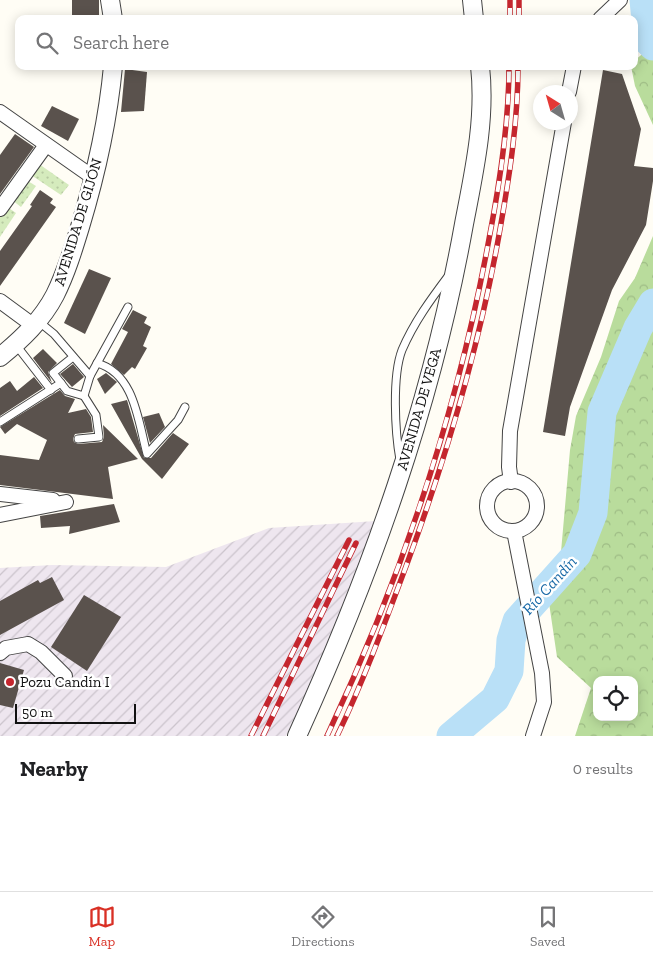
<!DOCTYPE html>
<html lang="en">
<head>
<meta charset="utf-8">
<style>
	body { margin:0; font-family:"Zilla Slab",serif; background:#f6f6f6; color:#202124 }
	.controls { position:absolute; right:15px; bottom:15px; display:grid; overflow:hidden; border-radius:10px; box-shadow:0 2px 12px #0003 }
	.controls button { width:45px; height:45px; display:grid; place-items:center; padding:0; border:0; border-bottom:1px solid #e0e0e0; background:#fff; color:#202124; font:25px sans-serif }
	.compass { position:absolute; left:533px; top:85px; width:45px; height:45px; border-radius:50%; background:#fff; box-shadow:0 2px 12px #0003; rotate:323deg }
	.scale { position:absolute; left:15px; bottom:12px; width:121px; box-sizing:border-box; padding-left:5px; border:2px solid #111; border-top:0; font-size:14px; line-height:18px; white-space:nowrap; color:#111; -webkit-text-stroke:4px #fff; paint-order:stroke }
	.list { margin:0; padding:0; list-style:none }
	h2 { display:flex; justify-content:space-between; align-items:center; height:65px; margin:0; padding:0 20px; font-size:21px }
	h2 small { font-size:16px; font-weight:400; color:#757577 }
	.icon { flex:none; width:28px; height:28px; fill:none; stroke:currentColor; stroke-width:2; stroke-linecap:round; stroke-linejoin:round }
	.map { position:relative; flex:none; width:653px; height:736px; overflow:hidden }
	.search { position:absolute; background:#fff; box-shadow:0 2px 12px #0003; left:15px; right:15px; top:15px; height:55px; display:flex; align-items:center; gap:12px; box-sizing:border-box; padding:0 18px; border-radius:10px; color:#757577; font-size:19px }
	.sheet { height:155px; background:#fff }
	nav { display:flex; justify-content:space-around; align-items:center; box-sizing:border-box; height:70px; border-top:1px solid #e0e0e0; background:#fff; font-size:14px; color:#757577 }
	nav a { display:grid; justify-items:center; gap:2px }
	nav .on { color:#d93025 }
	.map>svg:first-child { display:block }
</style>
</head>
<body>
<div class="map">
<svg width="653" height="736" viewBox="0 0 653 736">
	<defs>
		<pattern id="industrial-furrows" width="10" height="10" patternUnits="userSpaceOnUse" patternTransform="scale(1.25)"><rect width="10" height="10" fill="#eee6ef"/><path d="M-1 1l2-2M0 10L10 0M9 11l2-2" fill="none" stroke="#cbc4cc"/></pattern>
		<pattern id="grass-dots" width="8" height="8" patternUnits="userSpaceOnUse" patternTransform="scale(1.25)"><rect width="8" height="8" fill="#d5ebbd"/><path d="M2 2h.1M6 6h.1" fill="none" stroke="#b6c8a1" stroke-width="1.8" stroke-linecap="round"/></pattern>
		<pattern id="forest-crowns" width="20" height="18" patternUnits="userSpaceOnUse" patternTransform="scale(1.25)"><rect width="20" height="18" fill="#b9dc9c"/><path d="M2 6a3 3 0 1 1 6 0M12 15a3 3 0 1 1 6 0" fill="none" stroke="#9ebc85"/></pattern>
	</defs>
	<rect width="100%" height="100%" fill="#fffdf5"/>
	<polygon fill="url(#industrial-furrows)" points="376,521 319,665 286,736 0,736 0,568 52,565 166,567 269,528"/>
	<g fill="url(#grass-dots)">
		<polygon points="39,164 69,185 61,195 31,175"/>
		<polygon points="26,180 36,186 21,207 12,200"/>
		<polygon points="6,206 16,213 0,237 0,215"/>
	</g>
	<g fill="url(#forest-crowns)" fill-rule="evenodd">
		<polygon points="653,45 653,125 635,86 631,66 634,66 634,61"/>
		<path d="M653,236V736H575L591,688L557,657L549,603L561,552L570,450L576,416L601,357L619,301L635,278ZM597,680H634V717H597Z"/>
	</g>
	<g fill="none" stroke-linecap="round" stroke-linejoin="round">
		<g stroke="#b9e0f7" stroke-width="29">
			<polyline points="644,0 648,41 653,46"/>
			<polyline points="451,736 495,699 509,671 511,640 517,621 577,554 593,513 602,412 638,328 653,303"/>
		</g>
	</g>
	<g fill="#5a524d">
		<rect x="72" y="0" width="27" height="19"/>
		<polygon points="125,69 147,72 144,111 121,112"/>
		<polygon points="603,70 622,74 641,129 634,166 653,168 653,181 646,225 612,290 570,407 565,436 543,432"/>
		<polygon points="52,106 79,119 68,141 41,126"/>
		<polygon points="15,134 34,147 0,194 0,155"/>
		<polygon points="40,190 53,199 50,203 56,207 0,286 0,251 32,206 30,205"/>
		<polygon points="89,269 111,278 85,334 64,323"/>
		<polygon points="133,310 147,317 144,323 151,327 143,346 147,348 135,369 132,367 124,375 111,364 128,332 122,329"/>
		<polygon points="43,349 57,363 48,372 52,383 33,358"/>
		<polygon points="73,364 84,377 72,387 60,374"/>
		<polygon points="106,373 117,382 105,394 97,379"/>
		<polygon points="34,377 43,388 0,416 0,388 10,381 17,391"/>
		<polygon points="60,390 65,396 75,399 68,413 86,409 91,417 93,432 75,434 73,439 74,442 78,444 102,442 104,437 103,425 138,459 108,467 113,499 0,485 0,455 39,460 47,440 17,424 5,434 0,427"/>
		<polygon points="127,400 144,458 151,458 173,433 189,444 162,479 142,459 111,404"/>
		<polygon points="159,413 165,427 150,443 143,417"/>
		<polygon points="114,504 120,522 69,534 70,526 41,528 40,516"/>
		<polygon points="52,577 64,600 0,635 0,601 38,580 40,583"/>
		<polygon points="84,595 121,617 87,671 51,647"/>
		<polygon points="0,663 24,670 13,708 0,705"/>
	</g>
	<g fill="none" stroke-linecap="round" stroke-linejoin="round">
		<defs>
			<g id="service">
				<polyline points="38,321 54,334 90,376"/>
				<polyline points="16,345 51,390"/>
				<polyline points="73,357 53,373 67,391 84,396 90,376 128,307"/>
				<path d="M97,363C135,374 138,421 147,454L178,420L185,407"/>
				<polyline points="0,422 61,383"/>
				<polyline points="78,439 99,437 96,415 84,396"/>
				<path d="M400,460C395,432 392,376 402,350C414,322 431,299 449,275"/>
			</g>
			<g id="minor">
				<polyline points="600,19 620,0"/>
				<polyline points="569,92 574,66"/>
				<polyline points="0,112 94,178"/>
				<polyline points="0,209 46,145"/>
				<polyline points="0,301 34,326"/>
				<circle cx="512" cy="506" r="25"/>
				<polyline points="511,482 509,467 510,431 564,122"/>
				<polyline points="0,494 53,500"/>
				<polyline points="0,515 66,502"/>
				<polyline points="514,531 542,673 544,702 533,736"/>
				<polyline points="0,653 6,648 28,644 41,652 65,676"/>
			</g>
			<g id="tertiary">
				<polyline points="110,0 113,19"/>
				<polyline points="472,0 474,19"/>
				<path d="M0,357C22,339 42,320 55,295C66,273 73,250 80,227C96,174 108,121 113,66"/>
				<path d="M297,736C372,571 432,403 464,224C474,172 486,119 480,66"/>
			</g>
		</defs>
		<use href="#service" stroke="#444" stroke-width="9"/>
		<use href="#minor" stroke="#444" stroke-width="16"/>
		<use href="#tertiary" stroke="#444" stroke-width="20"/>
		<use href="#service" stroke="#fff" stroke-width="7"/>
		<use href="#minor" stroke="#fff" stroke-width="14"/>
		<use href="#tertiary" stroke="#fff" stroke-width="18"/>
		<defs>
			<g id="rail">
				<polyline points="510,19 510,0"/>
				<polyline points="519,19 519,0"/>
				<polyline points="251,736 349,540"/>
				<polyline points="263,736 356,543"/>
				<path d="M327,736C401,579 458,409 489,239C500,182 509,124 509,66"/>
				<path d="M337,736C364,680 386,620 408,561C447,455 479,347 499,235C509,179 518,123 518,66"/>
			</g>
		</defs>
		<use href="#rail" stroke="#c4262e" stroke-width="5.5"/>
		<use href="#rail" stroke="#fff" stroke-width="4" stroke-dasharray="11" stroke-linecap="butt"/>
	</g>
	<circle fill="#c4262e" stroke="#fff" stroke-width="2" cx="10" cy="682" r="5"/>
	<g text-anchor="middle" stroke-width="5" stroke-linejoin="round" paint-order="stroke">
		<g font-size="15" fill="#111" stroke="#fff">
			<text transform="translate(78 222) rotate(-73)" y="5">AVENIDA DE GIJÓN</text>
			<text transform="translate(419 409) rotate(-74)" y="5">AVENIDA DE VEGA</text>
		</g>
		<g font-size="15" fill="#111" stroke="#fff" text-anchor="start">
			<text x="20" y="687">Pozu Candín I</text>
		</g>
		<g font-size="16" font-style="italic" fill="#1768a6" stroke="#fff">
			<text transform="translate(549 585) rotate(-48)" y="6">Río Candín</text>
		</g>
	</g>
</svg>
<div class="controls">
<button><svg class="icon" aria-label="locate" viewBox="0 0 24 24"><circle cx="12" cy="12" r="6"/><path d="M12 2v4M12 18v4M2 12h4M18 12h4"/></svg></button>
</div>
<svg class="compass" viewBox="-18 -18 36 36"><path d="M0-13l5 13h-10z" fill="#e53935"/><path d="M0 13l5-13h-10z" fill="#757577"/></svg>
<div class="scale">50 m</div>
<div class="search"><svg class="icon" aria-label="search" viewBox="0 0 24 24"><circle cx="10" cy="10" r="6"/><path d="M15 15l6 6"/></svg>Search here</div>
</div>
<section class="sheet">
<h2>Nearby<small>0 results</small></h2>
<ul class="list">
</ul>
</section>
<nav>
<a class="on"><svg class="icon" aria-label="map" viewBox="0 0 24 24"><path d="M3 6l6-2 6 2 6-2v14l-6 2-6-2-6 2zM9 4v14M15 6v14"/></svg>Map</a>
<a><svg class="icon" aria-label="directions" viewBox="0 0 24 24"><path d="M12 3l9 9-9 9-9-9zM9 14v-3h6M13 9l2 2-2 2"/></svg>Directions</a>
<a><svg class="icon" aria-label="saved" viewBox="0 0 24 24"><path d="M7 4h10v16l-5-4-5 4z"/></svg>Saved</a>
</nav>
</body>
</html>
